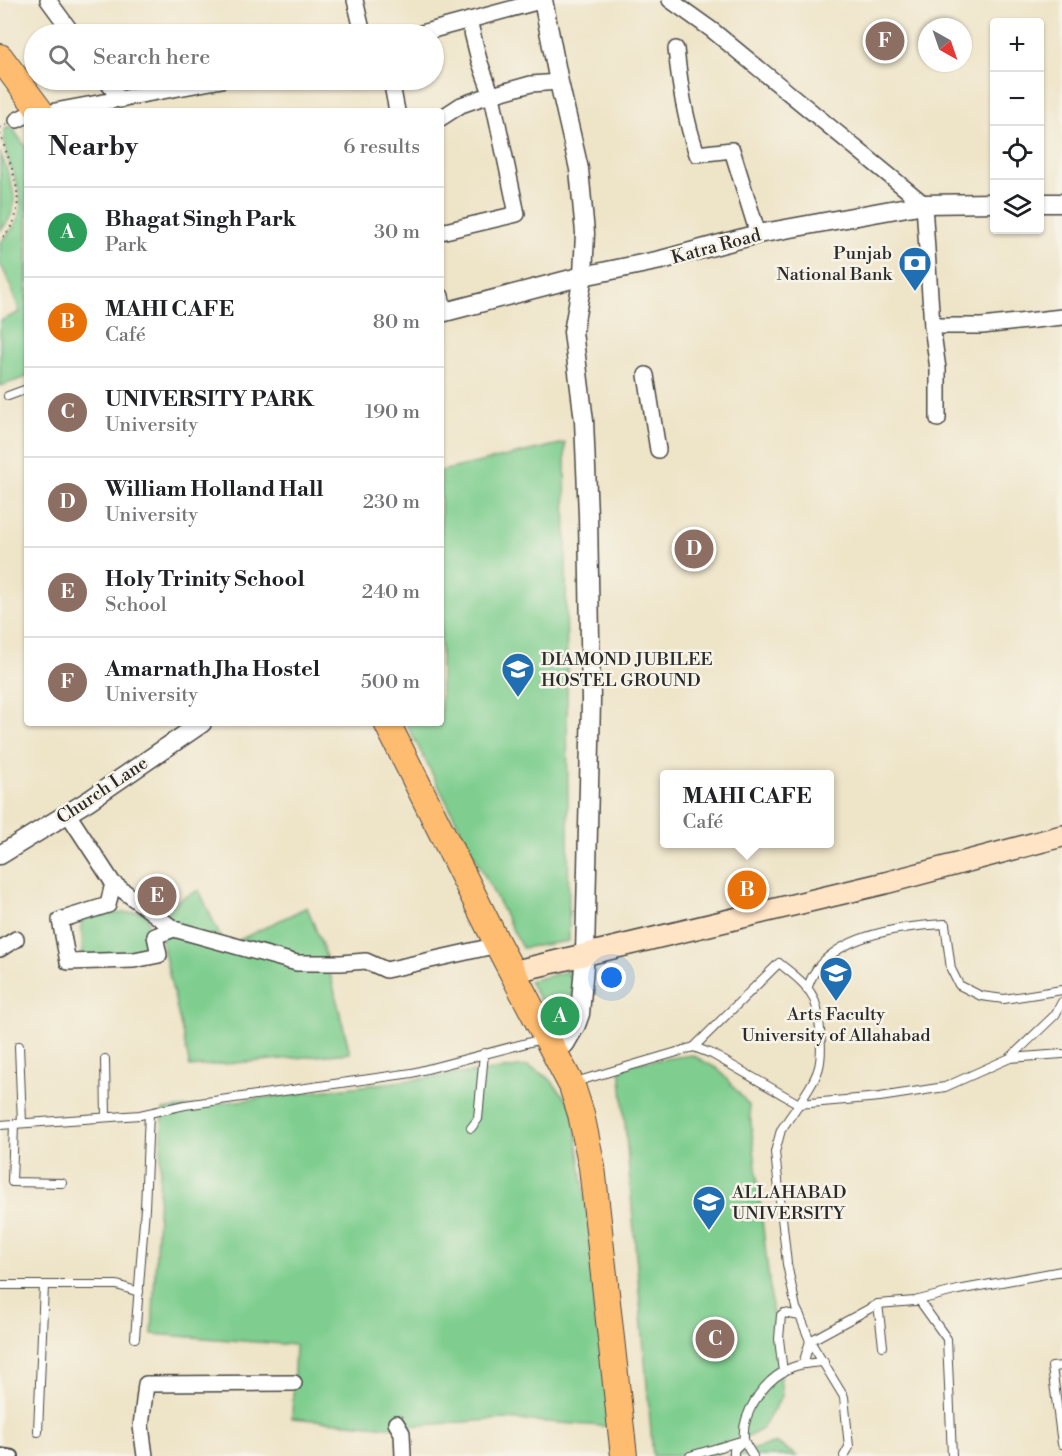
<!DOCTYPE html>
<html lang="en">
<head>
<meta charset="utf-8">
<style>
	body { margin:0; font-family:"Libre Bodoni",serif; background:#f2f2f2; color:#202124 }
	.controls { position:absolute; right:18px; top:18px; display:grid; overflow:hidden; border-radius:6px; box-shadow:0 2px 4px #0004 }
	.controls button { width:54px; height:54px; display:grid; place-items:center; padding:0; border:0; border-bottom:2px solid #e0e0e0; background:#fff; color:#202124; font:30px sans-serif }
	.compass { position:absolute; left:918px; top:18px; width:54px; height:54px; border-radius:50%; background:#fff; box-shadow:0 2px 4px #0004; rotate:140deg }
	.you { position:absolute; left:612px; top:978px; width:21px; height:21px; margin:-15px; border:4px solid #fff; border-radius:50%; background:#1a73e8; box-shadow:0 0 0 9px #1a73e833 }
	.badge { display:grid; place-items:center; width:39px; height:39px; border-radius:50%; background:#1f6fb2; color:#fff; font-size:20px; font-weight:700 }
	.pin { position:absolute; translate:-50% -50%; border:3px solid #fff; box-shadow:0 2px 6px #0006 }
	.popup { position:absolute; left:660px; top:770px; width:174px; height:78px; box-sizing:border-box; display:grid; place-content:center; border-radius:6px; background:#fff; filter:drop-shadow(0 2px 4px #0005); font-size:20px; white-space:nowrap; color:#757577 }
	.popup b { font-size:22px; color:#202124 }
	.popup::after { content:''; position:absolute; left:50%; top:100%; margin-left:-12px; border:12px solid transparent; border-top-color:#fff }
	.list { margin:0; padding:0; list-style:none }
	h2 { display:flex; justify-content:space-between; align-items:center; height:78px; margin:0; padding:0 24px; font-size:26px }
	h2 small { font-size:20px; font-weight:400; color:#757577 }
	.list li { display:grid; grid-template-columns:39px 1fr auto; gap:18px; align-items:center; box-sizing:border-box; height:90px; padding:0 24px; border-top:2px solid #e0e0e0 }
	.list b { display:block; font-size:22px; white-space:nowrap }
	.list p { margin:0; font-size:20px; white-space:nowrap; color:#757577 }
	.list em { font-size:20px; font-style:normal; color:#757577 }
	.icon { flex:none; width:33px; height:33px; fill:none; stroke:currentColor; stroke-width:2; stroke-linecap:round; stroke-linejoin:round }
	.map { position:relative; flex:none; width:1062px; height:1456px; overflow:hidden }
	.search { position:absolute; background:#fff; box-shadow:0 2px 4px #0004; left:24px; top:24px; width:420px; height:66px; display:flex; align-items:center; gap:15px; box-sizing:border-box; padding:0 21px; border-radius:33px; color:#757577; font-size:22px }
	.panel { position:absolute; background:#fff; box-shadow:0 2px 4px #0004; left:24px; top:108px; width:420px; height:618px; border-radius:6px }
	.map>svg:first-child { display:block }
</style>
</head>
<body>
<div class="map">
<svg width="1062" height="1456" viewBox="0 0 1062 1456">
	<rect width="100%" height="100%" fill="#f7f3e8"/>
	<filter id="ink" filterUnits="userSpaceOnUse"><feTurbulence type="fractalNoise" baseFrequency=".0167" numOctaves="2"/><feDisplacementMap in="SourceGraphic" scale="12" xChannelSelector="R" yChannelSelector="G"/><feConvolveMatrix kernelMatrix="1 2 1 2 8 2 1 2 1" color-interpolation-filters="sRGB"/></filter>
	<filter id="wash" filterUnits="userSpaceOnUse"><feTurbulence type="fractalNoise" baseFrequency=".008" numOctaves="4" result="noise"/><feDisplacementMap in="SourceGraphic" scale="24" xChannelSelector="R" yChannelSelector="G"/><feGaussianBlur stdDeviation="1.35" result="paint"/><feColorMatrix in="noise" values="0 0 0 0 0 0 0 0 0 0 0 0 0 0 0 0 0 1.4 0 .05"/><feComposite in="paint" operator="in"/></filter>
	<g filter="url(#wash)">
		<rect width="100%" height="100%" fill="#eee4c8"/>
		<g fill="#7fce8f" stroke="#557c5d" stroke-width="1.5">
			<path d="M11,126L27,149V377L0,386V321L20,312C16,302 6,270 0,265V242C46,203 0,170 4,130Z"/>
			<path d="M0,152C11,181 25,206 0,231Z"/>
			<polygon points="565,443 569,941 522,948 406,723 441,723 441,471"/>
			<polygon points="199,890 225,947 307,907 324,950 350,1053 190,1067 155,912"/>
			<polygon points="147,911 151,953 83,957 81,917"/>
			<polygon points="574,970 569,1051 529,981"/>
			<polygon points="692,1055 718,1069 749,1105 782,1396 762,1429 715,1456 653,1456 620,1065"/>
			<polygon points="528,1066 549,1078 573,1107 615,1427 505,1419 392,1427 292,1418 295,1345 152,1334 163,1110"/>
			<polygon points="777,1443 797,1456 727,1456"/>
		</g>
	</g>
	<g filter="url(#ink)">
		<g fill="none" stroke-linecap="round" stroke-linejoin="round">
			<defs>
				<g id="service">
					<polyline points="8,396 27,389"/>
					<path d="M807,989C810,981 813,972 820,965C848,933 905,926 945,924L951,969L959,985L981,996L1004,999L1062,990"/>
					<polyline points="19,1046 22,1123"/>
					<polyline points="1010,1058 1055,1015 1062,1002"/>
					<polyline points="105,1059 106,1117"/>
					<path d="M582,1080L694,1047L779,963C791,973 806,983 813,997C820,1011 823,1051 819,1067C816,1080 806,1093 799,1104L712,1054L694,1047"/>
					<polyline points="14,1124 12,1182 62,1183"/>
					<polyline points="0,1125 140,1115 185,1105 412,1073 542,1039"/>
					<polyline points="471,1128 478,1119 484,1053"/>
					<polyline points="0,1285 117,1285 139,1292"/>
					<polyline points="919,1300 947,1339 952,1456"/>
					<polyline points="878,1304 883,1346"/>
					<polyline points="800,1316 796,1308 787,1264 775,1152 781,1130 799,1104 880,1097 945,1087 1010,1058 1062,1054"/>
					<polyline points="135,1338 145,1208 149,1113"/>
					<polyline points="1062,1366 1052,1367 1062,1444"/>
					<polyline points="783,1372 779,1339 781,1315 784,1313 800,1316 810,1341 803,1364"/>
					<polyline points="38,1432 44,1285"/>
					<polyline points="690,1456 744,1440"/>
					<polyline points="734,1456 734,1450 743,1441"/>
					<path d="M753,1456C750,1451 745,1444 744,1439C741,1415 763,1383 783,1372C795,1364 810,1363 824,1362"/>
					<polyline points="844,1456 849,1447 844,1397 810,1341 878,1304 915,1301 958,1290 1062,1271"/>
				</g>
				<polyline id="pedestrian" points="0,1454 13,1456"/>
				<g id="minor">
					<polyline points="48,0 73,34"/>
					<polyline points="355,0 363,34"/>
					<polyline points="670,0 712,30 924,204 932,326 938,369 938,419"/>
					<polyline points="418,34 544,0"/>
					<path d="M676,49C680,86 685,119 697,154L732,150L758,234"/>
					<polyline points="106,80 120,100"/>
					<polyline points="391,80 397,111"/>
					<polyline points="55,111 222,80"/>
					<polyline points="441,118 461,105 481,98 531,84 559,82"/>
					<polyline points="17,120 27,115"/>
					<polyline points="441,232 517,214 492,96 479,60 469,20"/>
					<polyline points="441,296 444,312"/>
					<polyline points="932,326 982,326 1062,317"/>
					<polyline points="646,375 658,450"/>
					<polyline points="68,814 113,883 174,929 297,963 341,963 366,961 386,970 498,945"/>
					<polyline points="113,883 108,905 60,920 68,962 134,960 159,955 155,936 174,929"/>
					<polyline points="0,949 16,939"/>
					<polyline points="396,1423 402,1433 403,1456"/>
					<polyline points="145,1456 141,1426 146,1384 294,1383"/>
				</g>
				<g id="tertiary">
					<polyline points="543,0 559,82 579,169 585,233 583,276 573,332 584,421 588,515 591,701 585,954 580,1014 576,1025 565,1044"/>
					<polyline points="1040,203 1062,203"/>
					<polyline points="441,313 583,276 661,260 758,234 924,204 994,203"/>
					<polyline points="0,855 88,801 202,723"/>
				</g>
				<polyline id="secondary" points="512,972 885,883 1062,836"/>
				<g id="trunk">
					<polyline points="0,57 40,111"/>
					<polyline points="387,723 498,945 572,1086 581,1114 592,1167 624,1456"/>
				</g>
			</defs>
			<use href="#service" stroke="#484743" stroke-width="10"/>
			<use href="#pedestrian" stroke="#484743" stroke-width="14"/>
			<use href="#minor" stroke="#484743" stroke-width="18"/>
			<use href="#tertiary" stroke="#484743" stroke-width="21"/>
			<use href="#secondary" stroke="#484743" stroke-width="24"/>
			<use href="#trunk" stroke="#484743" stroke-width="28"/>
			<g stroke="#484743" stroke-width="2" stroke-dasharray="1.5 4.5" stroke-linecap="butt">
				<polyline points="0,128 6,125"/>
				<path d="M0,134C12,170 33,210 0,240"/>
			</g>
			<use href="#service" stroke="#fff" stroke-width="8"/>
			<use href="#pedestrian" stroke="#fff" stroke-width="10"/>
			<use href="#minor" stroke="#fff" stroke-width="15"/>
			<use href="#tertiary" stroke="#fff" stroke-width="18"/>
			<use href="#secondary" stroke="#ffe4c6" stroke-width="21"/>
			<use href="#trunk" stroke="#febc70" stroke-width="26"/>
		</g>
	</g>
	<defs>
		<symbol id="bank-pin" viewBox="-11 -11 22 30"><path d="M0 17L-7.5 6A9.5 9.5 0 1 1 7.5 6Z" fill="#1f6fb2" stroke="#f7f3e8"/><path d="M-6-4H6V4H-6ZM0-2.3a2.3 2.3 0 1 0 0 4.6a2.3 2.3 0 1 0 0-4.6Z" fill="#fff"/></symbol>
		<symbol id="university-pin" viewBox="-11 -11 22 30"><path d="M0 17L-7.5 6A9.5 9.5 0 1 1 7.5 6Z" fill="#1f6fb2" stroke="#f7f3e8"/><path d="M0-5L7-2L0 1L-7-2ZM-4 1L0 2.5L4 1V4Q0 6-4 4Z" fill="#fff"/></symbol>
	</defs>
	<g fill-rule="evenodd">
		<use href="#bank-pin" x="896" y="244" width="38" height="52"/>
		<use href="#university-pin" x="499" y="650" width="38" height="52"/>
		<use href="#university-pin" x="817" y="954" width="38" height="52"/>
		<use href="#university-pin" x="690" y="1183" width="38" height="52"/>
	</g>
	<g text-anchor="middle" stroke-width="5" stroke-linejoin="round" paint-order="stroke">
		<g font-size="18" fill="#2b2b2b" stroke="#f7f3e8">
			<text transform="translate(716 246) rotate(-15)" y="6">Katra Road</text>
			<text transform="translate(102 790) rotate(-34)" y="6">Church Lane</text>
		</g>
		<g font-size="18" fill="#2b2b2b" stroke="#f7f3e8" text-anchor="start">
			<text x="892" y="259" text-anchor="end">Punjab<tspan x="892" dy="21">National Bank</tspan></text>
			<text x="541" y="665">DIAMOND JUBILEE<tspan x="541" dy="21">HOSTEL GROUND</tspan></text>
			<text x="836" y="1020" text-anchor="middle">Arts Faculty<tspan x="836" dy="21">University of Allahabad</tspan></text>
			<text x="732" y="1198">ALLAHABAD<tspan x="732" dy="21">UNIVERSITY</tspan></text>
		</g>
	</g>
</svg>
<div class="controls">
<button>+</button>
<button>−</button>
<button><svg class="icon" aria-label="locate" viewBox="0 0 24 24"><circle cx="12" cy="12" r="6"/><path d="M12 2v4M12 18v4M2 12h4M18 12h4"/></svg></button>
<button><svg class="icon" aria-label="layers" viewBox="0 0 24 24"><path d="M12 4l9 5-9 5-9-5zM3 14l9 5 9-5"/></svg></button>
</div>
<svg class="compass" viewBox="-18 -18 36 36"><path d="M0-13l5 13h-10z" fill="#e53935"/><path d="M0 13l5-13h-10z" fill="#757577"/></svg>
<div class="you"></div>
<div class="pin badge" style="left:560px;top:1016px;background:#2e9e5b">A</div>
<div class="pin badge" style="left:747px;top:890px;background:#e8710a">B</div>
<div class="popup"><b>MAHI CAFE</b>Café</div>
<div class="pin badge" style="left:715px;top:1339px;background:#8d6e63">C</div>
<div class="pin badge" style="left:694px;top:549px;background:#8d6e63">D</div>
<div class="pin badge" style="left:157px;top:896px;background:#8d6e63">E</div>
<div class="pin badge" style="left:885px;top:41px;background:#8d6e63">F</div>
<div class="search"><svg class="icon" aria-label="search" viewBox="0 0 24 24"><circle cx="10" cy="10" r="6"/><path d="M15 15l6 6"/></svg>Search here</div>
<section class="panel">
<h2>Nearby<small>6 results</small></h2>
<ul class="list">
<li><span class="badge" style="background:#2e9e5b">A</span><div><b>Bhagat Singh Park</b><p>Park</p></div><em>30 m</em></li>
<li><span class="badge" style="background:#e8710a">B</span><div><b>MAHI CAFE</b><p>Café</p></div><em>80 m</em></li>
<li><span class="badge" style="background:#8d6e63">C</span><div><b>UNIVERSITY PARK</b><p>University</p></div><em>190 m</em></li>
<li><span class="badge" style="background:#8d6e63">D</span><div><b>William Holland Hall</b><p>University</p></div><em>230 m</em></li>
<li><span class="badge" style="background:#8d6e63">E</span><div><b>Holy Trinity School</b><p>School</p></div><em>240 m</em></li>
<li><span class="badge" style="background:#8d6e63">F</span><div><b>Amarnath Jha Hostel</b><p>University</p></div><em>500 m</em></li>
</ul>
</section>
</div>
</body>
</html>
